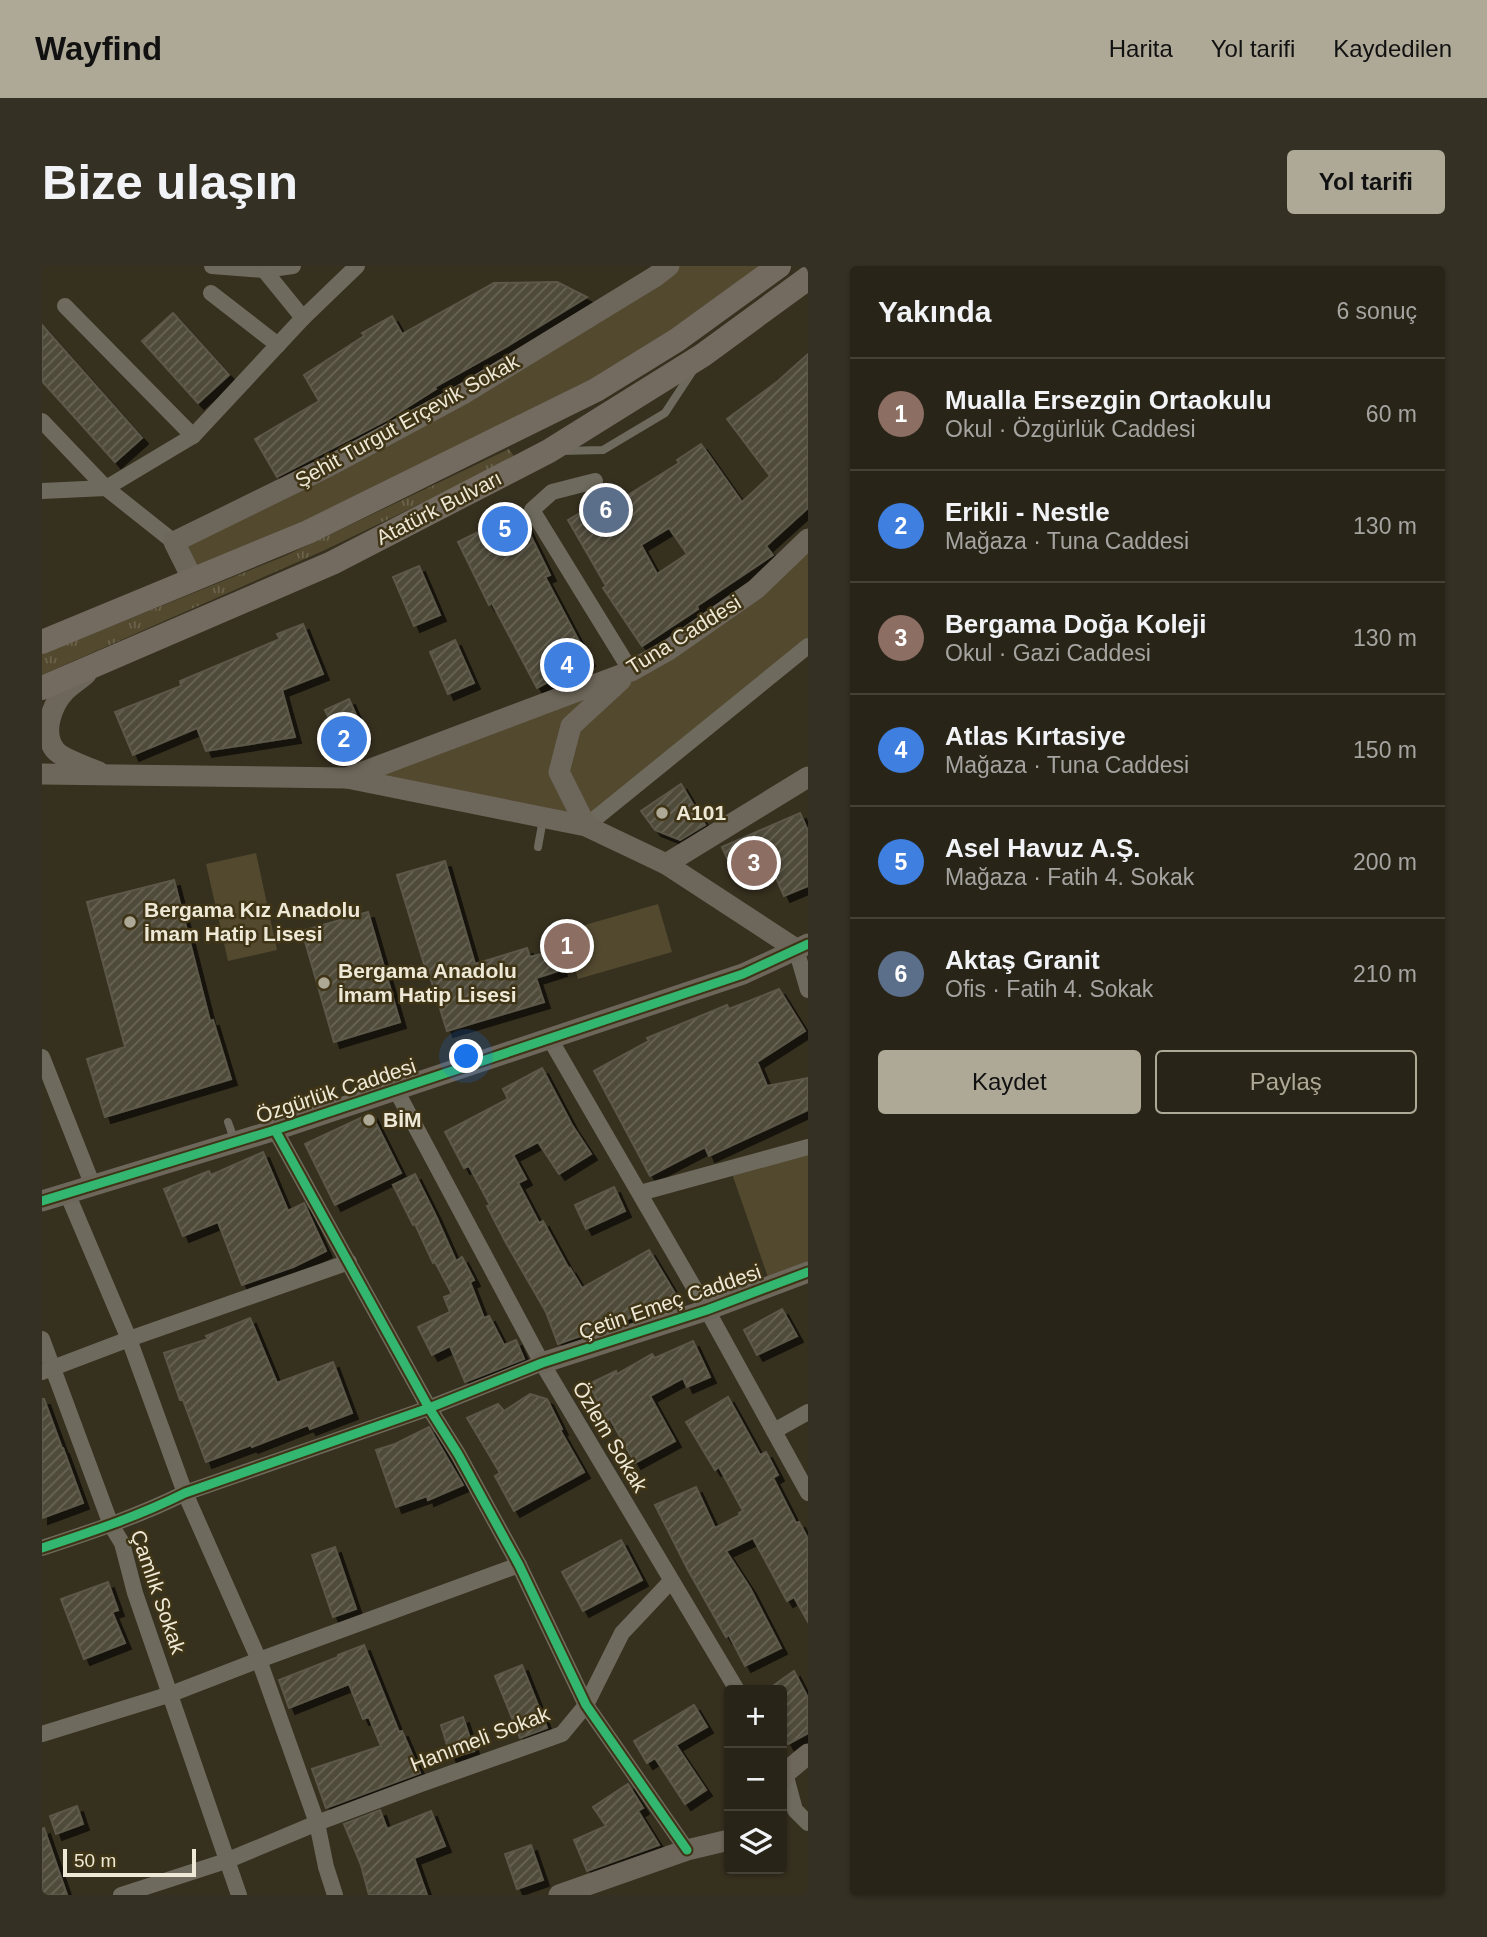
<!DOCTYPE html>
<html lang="tr">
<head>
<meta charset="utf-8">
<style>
	body { margin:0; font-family:Arial,sans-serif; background:#343024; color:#f1f3f6 }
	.controls { position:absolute; right:21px; bottom:21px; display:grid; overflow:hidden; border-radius:7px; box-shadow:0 2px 5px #0004 }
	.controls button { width:63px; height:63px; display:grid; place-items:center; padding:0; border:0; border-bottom:2px solid #444136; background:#282417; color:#f1f3f6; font:35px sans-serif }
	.scale { position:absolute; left:21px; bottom:18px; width:133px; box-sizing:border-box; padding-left:7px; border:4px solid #eee8d6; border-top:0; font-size:19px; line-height:24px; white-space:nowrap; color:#eee8d6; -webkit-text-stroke:5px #3f3516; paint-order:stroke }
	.you { position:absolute; left:425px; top:791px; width:24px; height:24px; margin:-18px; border:5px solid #fff; border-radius:50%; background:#1a73e8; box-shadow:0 0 0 10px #1a73e833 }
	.badge { display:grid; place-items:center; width:46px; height:46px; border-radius:50%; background:#aea896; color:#fff; font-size:23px; font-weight:700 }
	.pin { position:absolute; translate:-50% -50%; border:4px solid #fff; box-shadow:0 2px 7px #0006 }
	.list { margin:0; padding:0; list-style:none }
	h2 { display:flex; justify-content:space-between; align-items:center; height:91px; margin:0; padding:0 28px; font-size:30px }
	h2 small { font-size:23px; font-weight:400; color:#a5a4a1 }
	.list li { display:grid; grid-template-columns:46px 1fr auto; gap:21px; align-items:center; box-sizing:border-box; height:112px; padding:0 28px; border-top:2px solid #444136 }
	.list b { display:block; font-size:26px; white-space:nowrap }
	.list p { margin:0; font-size:23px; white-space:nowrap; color:#a5a4a1 }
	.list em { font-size:23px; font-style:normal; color:#a5a4a1 }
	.actions { display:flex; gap:14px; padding:21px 28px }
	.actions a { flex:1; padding:16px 0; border:2px solid #aea896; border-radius:7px; text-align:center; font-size:24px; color:#aea896 }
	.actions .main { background:#aea896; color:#111 }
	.icon { flex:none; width:38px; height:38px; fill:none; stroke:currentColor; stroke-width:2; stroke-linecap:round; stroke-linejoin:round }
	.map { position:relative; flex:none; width:766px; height:1629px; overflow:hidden; border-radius:7px }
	header { display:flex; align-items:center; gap:42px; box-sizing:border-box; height:98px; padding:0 35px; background:#aea896; color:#111 }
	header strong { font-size:33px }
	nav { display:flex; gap:38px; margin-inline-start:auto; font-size:24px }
	.intro { display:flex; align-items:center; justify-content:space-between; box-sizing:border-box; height:168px; padding:0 42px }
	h1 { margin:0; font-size:49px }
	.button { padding:18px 32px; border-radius:7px; background:#aea896; color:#111; font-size:24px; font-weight:700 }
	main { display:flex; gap:42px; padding:0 42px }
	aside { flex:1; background:#282417; border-radius:7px; box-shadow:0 2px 5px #0004 }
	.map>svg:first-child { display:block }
</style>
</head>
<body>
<header>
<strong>Wayfind</strong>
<nav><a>Harita</a><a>Yol tarifi</a><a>Kaydedilen</a></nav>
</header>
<div class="intro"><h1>Bize ulaşın</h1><a class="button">Yol tarifi</a></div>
<main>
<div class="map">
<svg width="766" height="1629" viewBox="0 0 766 1629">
	<defs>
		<pattern id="grass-tufts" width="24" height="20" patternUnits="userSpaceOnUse" patternTransform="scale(1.75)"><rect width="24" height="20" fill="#52492f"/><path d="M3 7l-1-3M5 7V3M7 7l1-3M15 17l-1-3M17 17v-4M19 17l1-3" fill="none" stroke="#6b634c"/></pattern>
		<pattern id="building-hatch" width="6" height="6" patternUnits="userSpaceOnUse" patternTransform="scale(1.75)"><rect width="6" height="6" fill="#504b3a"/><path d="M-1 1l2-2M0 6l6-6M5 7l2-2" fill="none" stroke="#6a6556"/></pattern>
		<filter id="shadow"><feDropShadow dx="6" dy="6" stdDeviation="0" flood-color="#0009"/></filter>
	</defs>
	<rect width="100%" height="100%" fill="#36301f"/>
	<polygon fill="url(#grass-tufts)" points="467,183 473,192 283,284 0,409 0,388 243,290"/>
	<g fill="#52492f">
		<polygon points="627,0 737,0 635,74 150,312 132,277 287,200"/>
		<polygon points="766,273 766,380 544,560 305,512 589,405"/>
		<polygon points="214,587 235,684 186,695 164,598"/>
		<polygon points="616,638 630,686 536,713 522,665"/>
		<polygon points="766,881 766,1006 729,1020 688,902"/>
	</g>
	<g fill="url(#building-hatch)" stroke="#5c5849" stroke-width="2" fill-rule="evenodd" filter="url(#shadow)">
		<polygon points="515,16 545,31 464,81 393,121 394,123 345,154 235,211 213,173 277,135 262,109 322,70 320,67 350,50 360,68 452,17"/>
		<polygon points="131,47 187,109 156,137 100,75"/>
		<polygon points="0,59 100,172 73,196 0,115"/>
		<path d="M766,88V242L724,280L731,289L728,291L655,340L656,343L600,380L561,322L564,320L526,254L570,228L575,236L637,197L635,194L659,178L700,236L728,210L685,153L736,115ZM627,262L645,288L615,308L599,279Z"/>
		<polygon points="477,246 508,309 503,311 547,394 495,422 450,337 447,339 416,276"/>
		<polygon points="377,300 398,349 372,360 351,311"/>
		<polygon points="261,358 281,408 240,424 253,471 164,485 155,462 91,489 73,446 139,420 138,415 238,373 235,368"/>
		<polygon points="413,374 432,417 406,428 388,386"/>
		<polygon points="307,433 323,470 299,480 283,444"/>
		<polygon points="639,518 663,559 638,574 613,564 599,545"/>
		<polygon points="758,547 766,565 766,620 742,630 727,596 693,610 680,581"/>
		<polygon points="403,595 433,698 485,682 488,691 513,684 519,704 494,712 502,736 405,765 384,698 382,698 355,609"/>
		<polygon points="132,614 168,755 171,754 189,813 63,851 45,793 83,781 45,636"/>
		<polygon points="326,646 358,756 292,776 260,665"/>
		<polygon points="737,723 763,765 715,796 725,820 766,812 766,844 667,890 663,881 608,910 552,805 607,775 605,772 685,739 687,743"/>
		<polygon points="500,802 530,859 549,888 517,908 496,876 471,889 484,913 476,917 497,957 501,955 527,1003 528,1002 540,1022 607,984 635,1031 609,1046 606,1041 576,1059 570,1061 569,1059 516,1078 504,1046 463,975 445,940 448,939 427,900 422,902 403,866 466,833 461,823"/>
		<polygon points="329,847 359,907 293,939 263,878"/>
		<polygon points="221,886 246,945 262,937 284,985 251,1001 200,1019 176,956 141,970 122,923 167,905 169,909"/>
		<polygon points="373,908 393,948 414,995 420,991 432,1014 428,1016 442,1052 447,1050 462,1079 474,1074 482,1093 423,1116 408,1080 390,1089 376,1061 408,1046 402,1031 410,1028 393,996 391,997 373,958 371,959 351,919"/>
		<polygon points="572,921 583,945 544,963 533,939"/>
		<polygon points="740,1043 755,1070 715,1089 702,1064"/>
		<polygon points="208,1052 235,1117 291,1096 310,1147 268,1163 266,1159 210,1181 209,1179 164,1196 141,1134 138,1134 122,1087 166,1073 164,1070"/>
		<polygon points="651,1075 668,1111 645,1121 641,1112 608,1130 633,1175 593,1197 568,1153 565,1154 547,1118 574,1105 575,1108 610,1088 613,1092"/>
		<polygon points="488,1128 505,1133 520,1163 518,1164 542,1206 472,1245 453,1210 458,1207 425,1152 456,1138 462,1145"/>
		<polygon points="686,1131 718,1189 724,1186 736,1209 731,1212 754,1257 757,1256 766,1273 766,1356 752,1331 745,1335 711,1272 684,1285 708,1322 739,1382 703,1400 687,1369 684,1371 646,1304 613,1239 654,1221 673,1262 698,1249 697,1247 701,1245 677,1201 673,1204 644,1156"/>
		<polygon points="0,1133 2,1133 20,1182 21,1182 41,1237 0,1252"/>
		<polygon points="387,1161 421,1219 386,1234 385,1230 354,1241 334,1184 353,1178"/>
		<polygon points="579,1274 600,1314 541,1345 520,1306"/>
		<polygon points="293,1281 314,1343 291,1351 270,1289"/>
		<polygon points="66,1316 76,1344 70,1346 83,1377 42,1393 19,1333"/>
		<polygon points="322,1379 357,1466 360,1465 378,1507 284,1542 270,1503 339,1480 327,1451 321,1453 307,1418 247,1442 237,1414 296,1391 296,1389"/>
		<polygon points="480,1399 505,1462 478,1472 453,1410"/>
		<polygon points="752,1405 766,1432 766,1467 746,1478 740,1466 740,1424 725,1424"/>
		<polygon points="652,1439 665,1461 634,1479 664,1524 643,1538 613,1492 605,1497 592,1475"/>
		<polygon points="421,1451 432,1485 409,1492 399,1459"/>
		<polygon points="586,1518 601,1542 596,1545 617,1579 545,1605 532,1574 564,1560 551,1541"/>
		<polygon points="35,1540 41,1558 14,1568 8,1550"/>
		<polygon points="338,1544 345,1563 389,1545 403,1580 372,1592 385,1629 327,1629 319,1599 302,1558"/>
		<polygon points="2,1562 25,1629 0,1629 0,1563"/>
		<polygon points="489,1579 501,1614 475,1623 463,1588"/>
	</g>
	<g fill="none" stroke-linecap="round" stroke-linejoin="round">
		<g stroke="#6e6a5d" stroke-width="8">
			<polyline points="520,185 561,184 623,147 650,106"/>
			<polyline points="496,581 501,553"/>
			<polyline points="253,834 260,854"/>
			<polyline points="186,856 193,876"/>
		</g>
		<g stroke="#6e6a5d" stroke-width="16">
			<polyline points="170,0 222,4 251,0"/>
			<polyline points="222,4 261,52"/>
			<polyline points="169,27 236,79"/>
			<polyline points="23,40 151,170"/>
			<polyline points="0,155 64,222 132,276"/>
			<polyline points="553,215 510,226 490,244 589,405"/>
			<polyline points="0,225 64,222 151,170 261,52 315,0"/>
			<polyline points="544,560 766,380"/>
			<polyline points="754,683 766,724"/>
			<polyline points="508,773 665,1044 766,1227"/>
			<polyline points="0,791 51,920"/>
			<polyline points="354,824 500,1097 695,1424"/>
			<polyline points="233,864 387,1142 416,1188 477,1299 544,1439 645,1584"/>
			<polyline points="25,927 87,1073 143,1227 217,1394 275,1557 284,1601 293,1629"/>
			<polyline points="598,927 766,881"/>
			<polyline points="0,1073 69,1259 80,1277 93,1327 197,1629"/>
			<polyline points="0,1106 87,1073 307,996"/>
			<polyline points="732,1165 766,1146"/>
			<path d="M0,1282C49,1266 97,1250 143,1227L387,1142L500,1097"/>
			<polyline points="0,1468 129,1428 217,1394 477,1299"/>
			<polyline points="740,1501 743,1507 753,1544 766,1557"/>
			<polyline points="79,1629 184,1595 275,1557 379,1518 520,1468 544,1439 580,1367 629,1315"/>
		</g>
		<g stroke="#6d665a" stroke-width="21">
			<polyline points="150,312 132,276 287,200 421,128 614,10 627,0"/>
			<path d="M44,408C37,414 29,419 23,425C9,440 0,467 13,484C18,491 47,502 57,506"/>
			<polyline points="0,508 305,512 544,560 624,598 754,683"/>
			<polyline points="305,512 589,405 628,383 714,323 766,273"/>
			<polyline points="544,560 517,506 529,460 579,414"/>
			<polyline points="624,598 766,511"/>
			<polyline points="0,935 233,864 701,708 766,678"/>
			<polyline points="500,1097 665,1044 766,1006"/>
			<polyline points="740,1513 743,1507 766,1488"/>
			<polyline points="517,1629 645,1584 687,1574"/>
		</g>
		<g stroke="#736b60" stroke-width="24">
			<polyline points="0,376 266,266 554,124 635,74 737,0"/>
			<polyline points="0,422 290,297 507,185 661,89 766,12"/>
		</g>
		<defs>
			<g id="cycleway">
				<polyline points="233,864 387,1142 416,1188 477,1299 544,1439 645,1584"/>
				<polyline points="0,935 233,864 701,708 766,678"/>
				<path d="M0,1282C49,1266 97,1250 143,1227L387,1142L500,1097L665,1044L766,1006"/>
			</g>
		</defs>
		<use href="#cycleway" stroke="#3f3516" stroke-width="13"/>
		<use href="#cycleway" stroke="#33b770" stroke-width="9"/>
	</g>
	<g fill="#aea896" stroke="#3f3516" stroke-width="2.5">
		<circle cx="620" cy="547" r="7"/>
		<circle cx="88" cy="656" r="7"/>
		<circle cx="282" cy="717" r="7"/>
		<circle cx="327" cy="854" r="7"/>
	</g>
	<g text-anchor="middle" stroke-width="5" stroke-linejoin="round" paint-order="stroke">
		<g font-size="21" fill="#eee8d6" stroke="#3f3516">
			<text transform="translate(365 155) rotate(-29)" y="7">Şehit Turgut Erçevik Sokak</text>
			<text transform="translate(397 242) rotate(-27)" y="7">Atatürk Bulvarı</text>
			<text transform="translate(642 369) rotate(-32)" y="7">Tuna Caddesi</text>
			<text transform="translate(294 825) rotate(-18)" y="7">Özgürlük Caddesi</text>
			<text transform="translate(628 1036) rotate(-19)" y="7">Çetin Emeç Caddesi</text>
			<text transform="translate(568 1171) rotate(59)" y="7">Özlem Sokak</text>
			<text transform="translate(116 1326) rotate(71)" y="7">Çamlık Sokak</text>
			<text transform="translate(438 1473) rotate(-21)" y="7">Hanımeli Sokak</text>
		</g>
		<g font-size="21" font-weight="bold" fill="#eee8d6" stroke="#3f3516" text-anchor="start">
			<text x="634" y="554">A101</text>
			<text x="102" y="651">Bergama Kız Anadolu<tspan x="102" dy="24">İmam Hatip Lisesi</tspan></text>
			<text x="296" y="712">Bergama Anadolu<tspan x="296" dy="24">İmam Hatip Lisesi</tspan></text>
			<text x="341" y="861">BİM</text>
		</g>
	</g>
</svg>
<div class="controls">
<button>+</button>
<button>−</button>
<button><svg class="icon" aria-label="layers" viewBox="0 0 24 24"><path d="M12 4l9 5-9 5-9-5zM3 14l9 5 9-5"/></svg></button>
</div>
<div class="scale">50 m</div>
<div class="you"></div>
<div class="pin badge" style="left:525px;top:680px;background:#8d6e63">1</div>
<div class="pin badge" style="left:302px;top:473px;background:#3f7fe0">2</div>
<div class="pin badge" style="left:712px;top:597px;background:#8d6e63">3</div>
<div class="pin badge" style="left:525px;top:399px;background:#3f7fe0">4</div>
<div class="pin badge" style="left:463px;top:263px;background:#3f7fe0">5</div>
<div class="pin badge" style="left:564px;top:244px;background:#5c6f8a">6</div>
</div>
<aside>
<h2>Yakında<small>6 sonuç</small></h2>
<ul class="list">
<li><span class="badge" style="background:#8d6e63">1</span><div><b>Mualla Ersezgin Ortaokulu</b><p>Okul · Özgürlük Caddesi</p></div><em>60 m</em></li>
<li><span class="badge" style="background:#3f7fe0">2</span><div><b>Erikli - Nestle</b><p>Mağaza · Tuna Caddesi</p></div><em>130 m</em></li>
<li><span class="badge" style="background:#8d6e63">3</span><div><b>Bergama Doğa Koleji</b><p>Okul · Gazi Caddesi</p></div><em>130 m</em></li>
<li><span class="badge" style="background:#3f7fe0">4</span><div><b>Atlas Kırtasiye</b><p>Mağaza · Tuna Caddesi</p></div><em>150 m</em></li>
<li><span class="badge" style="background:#3f7fe0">5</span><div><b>Asel Havuz A.Ş.</b><p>Mağaza · Fatih 4. Sokak</p></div><em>200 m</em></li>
<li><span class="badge" style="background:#5c6f8a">6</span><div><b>Aktaş Granit</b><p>Ofis · Fatih 4. Sokak</p></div><em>210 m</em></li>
</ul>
<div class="actions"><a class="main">Kaydet</a><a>Paylaş</a></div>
</aside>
</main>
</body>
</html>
